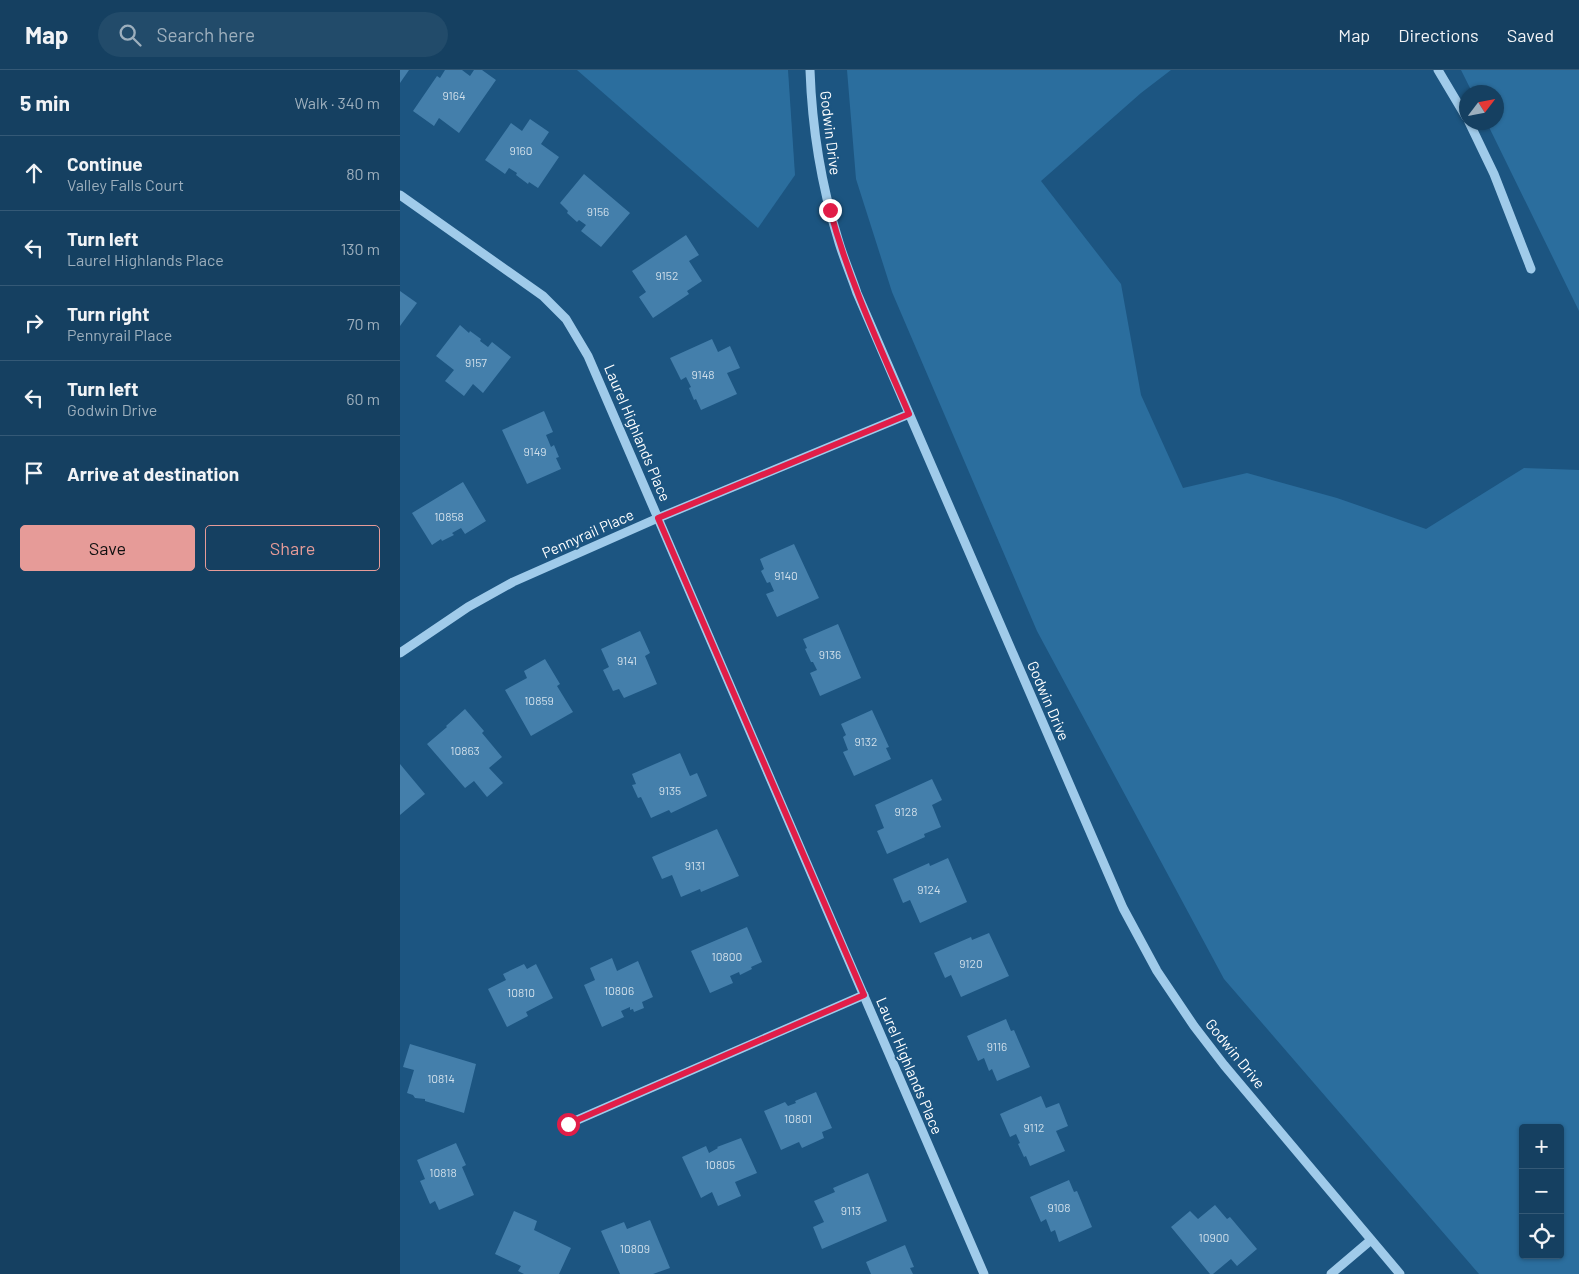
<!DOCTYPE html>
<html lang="en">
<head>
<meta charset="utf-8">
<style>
	body { margin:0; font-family:Barlow,sans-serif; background:#224b6a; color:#f1f3f6 }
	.controls { position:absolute; right:15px; bottom:15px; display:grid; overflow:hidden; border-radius:5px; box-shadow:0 1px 4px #0004 }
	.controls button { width:45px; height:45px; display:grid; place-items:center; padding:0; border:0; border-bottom:1px solid #345976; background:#154061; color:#f1f3f6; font:25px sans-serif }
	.compass { position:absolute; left:1059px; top:15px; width:45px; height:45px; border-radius:50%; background:#154061; box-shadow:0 1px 4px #0004; rotate:58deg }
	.stop { position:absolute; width:15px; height:15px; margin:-11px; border:4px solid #e11d48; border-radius:50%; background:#fff }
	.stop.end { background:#e11d48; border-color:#fff; box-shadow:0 1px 5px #0008 }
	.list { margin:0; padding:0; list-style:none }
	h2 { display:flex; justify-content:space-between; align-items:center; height:65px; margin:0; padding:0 20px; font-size:21px }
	h2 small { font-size:16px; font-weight:400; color:#9dafbd }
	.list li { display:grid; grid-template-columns:32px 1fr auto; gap:15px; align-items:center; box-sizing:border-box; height:75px; padding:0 20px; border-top:1px solid #345976 }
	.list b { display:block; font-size:19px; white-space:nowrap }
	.list p { margin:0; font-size:16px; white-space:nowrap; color:#9dafbd }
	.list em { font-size:16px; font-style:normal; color:#9dafbd }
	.actions { display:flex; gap:10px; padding:15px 20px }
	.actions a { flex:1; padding:11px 0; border:1px solid #e69b98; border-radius:5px; text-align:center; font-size:18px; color:#e69b98 }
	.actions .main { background:#e69b98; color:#111 }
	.icon { flex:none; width:28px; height:28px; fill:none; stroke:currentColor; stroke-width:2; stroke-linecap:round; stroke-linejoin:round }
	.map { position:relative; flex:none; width:1179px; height:1204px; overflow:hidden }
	header { display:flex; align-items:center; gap:30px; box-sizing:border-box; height:70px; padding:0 25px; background:#154061; border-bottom:1px solid #345976 }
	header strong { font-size:24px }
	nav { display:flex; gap:28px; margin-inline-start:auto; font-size:18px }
	.search { width:350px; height:45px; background:#224b6a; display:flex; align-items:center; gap:12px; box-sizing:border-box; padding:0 18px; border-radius:28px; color:#9dafbd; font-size:19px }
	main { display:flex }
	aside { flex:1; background:#154061 }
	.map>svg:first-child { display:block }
</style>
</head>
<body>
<header>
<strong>Map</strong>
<div class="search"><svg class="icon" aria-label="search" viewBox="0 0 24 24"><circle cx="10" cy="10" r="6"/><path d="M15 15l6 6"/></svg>Search here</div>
<nav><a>Map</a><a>Directions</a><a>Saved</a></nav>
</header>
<main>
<aside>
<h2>5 min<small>Walk · 340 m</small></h2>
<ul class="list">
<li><svg class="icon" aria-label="ahead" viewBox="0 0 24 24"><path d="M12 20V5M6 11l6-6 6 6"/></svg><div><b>Continue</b><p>Valley Falls Court</p></div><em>80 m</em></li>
<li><svg class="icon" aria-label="left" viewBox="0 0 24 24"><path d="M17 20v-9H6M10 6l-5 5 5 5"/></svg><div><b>Turn left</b><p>Laurel Highlands Place</p></div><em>130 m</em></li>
<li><svg class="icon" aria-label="right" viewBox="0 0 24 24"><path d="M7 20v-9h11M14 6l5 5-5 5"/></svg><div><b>Turn right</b><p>Pennyrail Place</p></div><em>70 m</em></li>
<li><svg class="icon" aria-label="left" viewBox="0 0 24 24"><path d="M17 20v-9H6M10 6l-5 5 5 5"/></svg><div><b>Turn left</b><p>Godwin Drive</p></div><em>60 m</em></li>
<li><svg class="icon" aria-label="arrive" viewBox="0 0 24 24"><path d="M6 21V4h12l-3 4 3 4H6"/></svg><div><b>Arrive at destination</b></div></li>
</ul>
<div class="actions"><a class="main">Save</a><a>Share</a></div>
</aside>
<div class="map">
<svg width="1179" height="1204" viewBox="0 0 1179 1204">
	<rect width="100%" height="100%" fill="#1c5581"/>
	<g fill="#2b6e9e" fill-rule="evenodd">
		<polygon points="177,0 388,0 395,105 358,158"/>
		<path d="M447,0H771L741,23L641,111L721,214L741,325L783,418L847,403L937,428L1026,459L1124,398L1179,400V1204H1079L824,909L637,561L492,222L456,109ZM1123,1058H1160V1185H1123Z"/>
		<polygon points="1061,0 1179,0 1179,241 1087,53 1096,52 1096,22 1072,22"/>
	</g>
	<g fill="#447fab">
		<polygon points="0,0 9,0 0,13"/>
		<polygon points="45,0 62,0 70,6 74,0 82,0 96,10 59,63 39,48 34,56 13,41 37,6 40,8"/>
		<polygon points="130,49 149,62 141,74 159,87 138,118 129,112 128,114 116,105 117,103 109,98 105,104 85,90 111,53 122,61"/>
		<polygon points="184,104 230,143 201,177 181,161 186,155 179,150 177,152 167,143 168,141 160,133"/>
		<polygon points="286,165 299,185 289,191 302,211 287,221 289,224 253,248 239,227 246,222 232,201"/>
		<polygon points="0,221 17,233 0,256"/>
		<polygon points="60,255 69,263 70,261 81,269 80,271 88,277 92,272 111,287 83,323 73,314 64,326 45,311 54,300 36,286"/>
		<polygon points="312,269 318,282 330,276 340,298 327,303 337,324 301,340 296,329 294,330 289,318 291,317 286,307 281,310 270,288"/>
		<polygon points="144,341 153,362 146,365 151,377 154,375 159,387 156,388 161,399 127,414 102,360"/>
		<polygon points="63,412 86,451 65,464 61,458 52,463 54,465 42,471 41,469 32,475 12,443"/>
		<polygon points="394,474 419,528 377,547 366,524 374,521 370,512 367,513 361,501 364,499 360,489"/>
		<polygon points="438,554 461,608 420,626 410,603 417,600 413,592 411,592 405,579 407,578 403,569"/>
		<polygon points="240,561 250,583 245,586 257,614 224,628 219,619 213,621 203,600 209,597 201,579"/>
		<polygon points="145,589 160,614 157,616 173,642 131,666 105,620 127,608 124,601"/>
		<polygon points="65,639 84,661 82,663 102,687 89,698 103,713 87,727 74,711 65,718 27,674 47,657 46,656"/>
		<polygon points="472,640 489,677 486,678 491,689 454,706 443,682 448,680 443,667 446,665 441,654"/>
		<polygon points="280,683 290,706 297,703 307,726 271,743 269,740 251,748 241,727 238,728 232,715 236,714 232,704"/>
		<polygon points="0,694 25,724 0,745"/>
		<polygon points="532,709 542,730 532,735 541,757 524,764 525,767 487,784 477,761 484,758 475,735"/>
		<polygon points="317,759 339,806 301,822 300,819 281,827 272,805 262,809 252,787"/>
		<polygon points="548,788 567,832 520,853 510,830 503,833 493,809 529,793 530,796"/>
		<polygon points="347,857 362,892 351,897 352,899 340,905 339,902 330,906 333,913 310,923 291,881"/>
		<polygon points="589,863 609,906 561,927 551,905 545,908 534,883 571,867 572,870"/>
		<polygon points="212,888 217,901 238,891 253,927 242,932 244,938 234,942 233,939 230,940 230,937 221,941 224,947 202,957 184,915 195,910 190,898"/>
		<polygon points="124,894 127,899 136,894 153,928 126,942 128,946 107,957 88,919 106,910 103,904"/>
		<polygon points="606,949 611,961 614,960 630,997 597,1011 592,999 589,1001 584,988 578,991 567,966"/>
		<polygon points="10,974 76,994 64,1043 25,1031 25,1029 15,1028 13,1025 7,1023 14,1000 3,997"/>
		<polygon points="416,1022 432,1058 422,1062 424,1068 402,1078 399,1072 381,1080 364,1041 385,1032 388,1036 396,1033 395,1031"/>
		<polygon points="641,1026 646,1038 659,1033 668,1056 656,1061 665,1081 630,1096 626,1086 624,1087 618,1074 620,1073 616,1064 610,1067 600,1044"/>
		<polygon points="341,1068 357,1103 335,1112 341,1126 318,1136 312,1122 301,1128 282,1087 306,1076 309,1083 318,1078 317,1077"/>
		<polygon points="56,1073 66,1095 62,1097 74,1125 39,1140 35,1131 30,1134 20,1111 25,1109 17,1090"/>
		<polygon points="468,1103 487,1151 422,1179 413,1157 424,1152 414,1131 435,1122 433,1118"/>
		<polygon points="669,1110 674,1122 677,1121 692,1157 659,1172 655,1160 651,1162 646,1149 641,1152 630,1127"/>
		<polygon points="815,1135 827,1149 830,1147 857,1179 837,1196 831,1189 813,1204 810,1204 771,1157 790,1141 798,1149"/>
		<polygon points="114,1141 137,1151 134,1160 171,1178 159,1204 124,1204 118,1201 121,1196 95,1184"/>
		<polygon points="250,1150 270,1198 253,1204 220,1204 201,1161 224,1152 227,1159"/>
		<polygon points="505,1175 514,1197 510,1198 513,1204 471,1204 466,1192"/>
	</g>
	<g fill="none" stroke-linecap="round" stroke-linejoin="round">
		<g stroke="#a0cbea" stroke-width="9">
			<path d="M410,0C412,58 421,114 438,169C443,187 451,205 457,223L723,838L757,901L794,956L824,995L1000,1204"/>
			<polyline points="1038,0 1066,47"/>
			<polyline points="1069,52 1094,104 1131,199"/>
			<polyline points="0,125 143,226 166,249 188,286 584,1204"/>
			<polyline points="0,583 68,537 113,512 258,448 509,344"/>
			<polyline points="168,1054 464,925"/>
			<polyline points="931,1204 971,1170"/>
		</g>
	</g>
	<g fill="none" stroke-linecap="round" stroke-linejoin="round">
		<path stroke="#e11d48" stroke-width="6" d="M168,1054L464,925L258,448L509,344C480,277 449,211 430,140"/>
	</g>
	<g text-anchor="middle" stroke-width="4" stroke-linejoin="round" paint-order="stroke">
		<g font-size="12" fill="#d0dfea">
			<text x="54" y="30">9164</text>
			<text x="121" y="85">9160</text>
			<text x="198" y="146">9156</text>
			<text x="267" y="210">9152</text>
			<text x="76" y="297">9157</text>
			<text x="303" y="309">9148</text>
			<text x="135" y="386">9149</text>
			<text x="49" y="451">10858</text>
			<text x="386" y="510">9140</text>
			<text x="430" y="589">9136</text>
			<text x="227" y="595">9141</text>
			<text x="139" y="635">10859</text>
			<text x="466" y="676">9132</text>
			<text x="65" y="685">10863</text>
			<text x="270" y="725">9135</text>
			<text x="506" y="746">9128</text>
			<text x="295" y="800">9131</text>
			<text x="529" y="824">9124</text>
			<text x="327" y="891">10800</text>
			<text x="571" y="898">9120</text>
			<text x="219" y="925">10806</text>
			<text x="121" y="927">10810</text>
			<text x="597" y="981">9116</text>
			<text x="41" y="1013">10814</text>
			<text x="398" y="1053">10801</text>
			<text x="634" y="1062">9112</text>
			<text x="320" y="1099">10805</text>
			<text x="43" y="1107">10818</text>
			<text x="659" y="1142">9108</text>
			<text x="451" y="1145">9113</text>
			<text x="814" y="1172">10900</text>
			<text x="235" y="1183">10809</text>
		</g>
		<g font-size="15" fill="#fff" stroke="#1c5581">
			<text transform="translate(430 63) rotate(83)" y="5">Godwin Drive</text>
			<text transform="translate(237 363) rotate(67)" y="5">Laurel Highlands Place</text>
			<text transform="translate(188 464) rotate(-24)" y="5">Pennyrail Place</text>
			<text transform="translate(648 631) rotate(67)" y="5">Godwin Drive</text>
			<text transform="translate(835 984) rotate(51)" y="5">Godwin Drive</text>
			<text transform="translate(509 996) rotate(67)" y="5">Laurel Highlands Place</text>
		</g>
	</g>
</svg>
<div class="controls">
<button>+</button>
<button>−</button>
<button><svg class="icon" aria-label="locate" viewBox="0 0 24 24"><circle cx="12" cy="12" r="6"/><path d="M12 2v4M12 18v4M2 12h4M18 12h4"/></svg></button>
</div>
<svg class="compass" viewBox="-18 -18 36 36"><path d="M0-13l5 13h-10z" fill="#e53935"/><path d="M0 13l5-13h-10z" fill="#9dafbd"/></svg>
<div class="stop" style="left:168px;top:1054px"></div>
<div class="stop end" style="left:430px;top:140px"></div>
</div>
</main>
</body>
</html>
